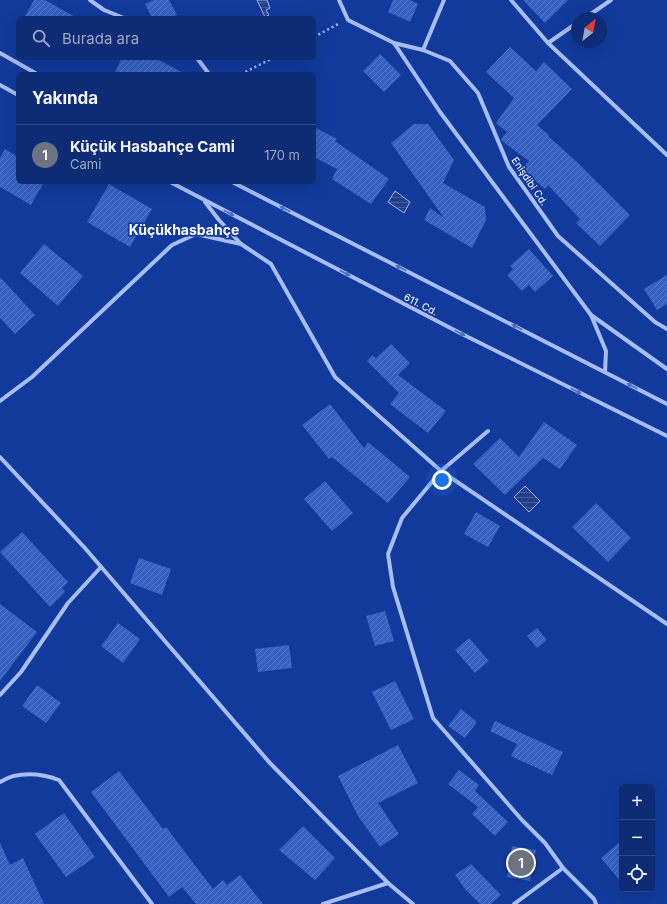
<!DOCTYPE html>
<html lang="tr">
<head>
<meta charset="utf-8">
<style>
	body { margin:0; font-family:Inter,sans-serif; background:#17347a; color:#f1f3f6 }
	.controls { position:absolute; right:12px; bottom:12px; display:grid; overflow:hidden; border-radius:6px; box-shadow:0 4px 16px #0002 }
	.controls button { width:36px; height:36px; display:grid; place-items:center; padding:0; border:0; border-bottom:1px solid #2e4887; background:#0e2c75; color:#f1f3f6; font:20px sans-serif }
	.compass { position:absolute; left:571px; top:12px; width:36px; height:36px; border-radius:50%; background:#0e2c75; box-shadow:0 4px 16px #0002; rotate:31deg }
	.you { position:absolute; left:442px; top:480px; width:14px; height:14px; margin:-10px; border:3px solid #fff; border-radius:50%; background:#1a73e8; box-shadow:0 0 0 6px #1a73e833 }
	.badge { display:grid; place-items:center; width:26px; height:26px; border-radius:50%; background:#ea580c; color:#fff; font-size:13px; font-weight:700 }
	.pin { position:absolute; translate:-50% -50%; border:2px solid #fff; box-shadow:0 1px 4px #0006 }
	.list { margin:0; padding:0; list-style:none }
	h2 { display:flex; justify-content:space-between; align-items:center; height:52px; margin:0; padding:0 16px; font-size:17px }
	h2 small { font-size:13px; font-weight:400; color:#9ba7c5 }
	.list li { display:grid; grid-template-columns:26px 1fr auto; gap:12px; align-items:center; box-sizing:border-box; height:60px; padding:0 16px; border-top:1px solid #2e4887 }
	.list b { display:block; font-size:15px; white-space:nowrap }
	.list p { margin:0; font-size:13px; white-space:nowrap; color:#9ba7c5 }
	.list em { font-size:13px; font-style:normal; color:#9ba7c5 }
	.icon { flex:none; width:22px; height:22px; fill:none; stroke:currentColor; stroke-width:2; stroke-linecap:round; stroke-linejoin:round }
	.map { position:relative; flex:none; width:667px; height:904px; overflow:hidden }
	.search { position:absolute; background:#0e2c75; box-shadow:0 4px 16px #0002; left:16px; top:16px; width:300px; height:44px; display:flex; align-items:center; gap:10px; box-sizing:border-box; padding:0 14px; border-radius:6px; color:#9ba7c5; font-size:15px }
	.panel { position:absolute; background:#0e2c75; box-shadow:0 4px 16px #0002; left:16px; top:72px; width:300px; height:112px; border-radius:6px }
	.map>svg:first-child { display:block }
</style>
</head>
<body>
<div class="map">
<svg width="667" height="904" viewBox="0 0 667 904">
	<defs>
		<pattern id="water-rules" width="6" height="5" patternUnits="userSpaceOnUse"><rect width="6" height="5" fill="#233f8a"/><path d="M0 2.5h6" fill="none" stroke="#445c9c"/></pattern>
		<pattern id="building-hatch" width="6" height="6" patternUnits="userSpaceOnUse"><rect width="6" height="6" fill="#3660c2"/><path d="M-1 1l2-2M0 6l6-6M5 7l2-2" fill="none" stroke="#5478cb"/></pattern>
	</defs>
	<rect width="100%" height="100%" fill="#123a9c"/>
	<g fill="url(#water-rules)" stroke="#98b6f7">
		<polygon points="257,0 267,0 270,8 266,10 269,15 265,17"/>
		<polygon points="395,191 410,202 404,213 388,202"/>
		<polygon points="525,486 540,501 529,512 514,497"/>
	</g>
	<g fill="url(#building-hatch)">
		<polygon points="34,0 45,0 77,18 24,18"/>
		<polygon points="154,0 169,0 177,15 170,18 152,18 145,4"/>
		<polygon points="393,0 410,0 418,4 410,22 388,12"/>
		<polygon points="523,0 568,0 545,23"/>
		<polygon points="510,47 536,71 544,62 572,89 537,125 549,135 548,136 577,162 630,215 600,246 576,223 580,219 548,185 545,189 522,169 529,161 502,141 501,139 507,132 496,123 514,98 486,72"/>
		<polygon points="380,54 401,75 384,92 363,71"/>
		<polygon points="122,58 155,58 185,74 114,74"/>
		<polygon points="414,124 428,124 454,160 443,183 485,207 486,220 472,248 424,220 430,208 444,218 391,143"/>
		<polygon points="314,127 337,139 335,141 389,179 371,204 332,179 337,169 314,157"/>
		<polygon points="5,149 18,157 18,182 44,182 31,205 0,187 0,158"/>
		<polygon points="109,184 152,209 130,247 87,222"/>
		<polygon points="44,244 83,276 58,306 20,273"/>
		<polygon points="529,249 553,276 535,292 529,285 522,291 507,275 513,269 510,266"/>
		<polygon points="667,275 667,304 657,310 644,289"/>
		<polygon points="0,277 35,315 15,334 0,318"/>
		<polygon points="391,344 410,363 398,375 446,411 428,433 390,404 399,393 367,361 372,355 376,358"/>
		<polygon points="330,404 364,448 368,442 410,477 388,503 332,457 329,459 302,425"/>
		<polygon points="544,422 577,445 560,469 543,458 505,495 473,464 500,438 519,457"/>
		<polygon points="325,481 353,513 332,531 304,499"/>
		<polygon points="596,503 631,538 608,562 572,527"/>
		<polygon points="476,512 500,526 488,547 464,534"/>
		<polygon points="22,532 68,582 62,588 65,592 50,607 0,552"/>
		<polygon points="139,558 171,569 162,595 130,583"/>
		<polygon points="0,604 37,632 0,681"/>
		<polygon points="385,611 394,641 375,646 366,616"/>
		<polygon points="118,623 140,639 123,663 101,646"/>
		<polygon points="537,628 547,640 537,648 527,636"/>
		<polygon points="469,638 489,661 475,673 455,650"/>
		<polygon points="289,645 292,668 258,672 255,649"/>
		<polygon points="395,681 414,719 391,730 372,692"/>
		<polygon points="37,685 61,703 46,723 22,706"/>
		<polygon points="461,709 477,722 465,738 448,726"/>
		<polygon points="495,721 563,752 552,775 511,756 517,744 490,731"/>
		<polygon points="398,745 418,783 378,803 399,834 380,847 358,816 338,776"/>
		<polygon points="459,770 479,785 475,791 508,822 495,836 472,814 478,807 448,784"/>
		<polygon points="119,771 163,829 166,827 213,889 223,880 227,885 240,875 263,904 196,904 182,887 169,897 91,792"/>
		<polygon points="64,813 95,857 66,877 35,834"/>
		<polygon points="303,826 335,858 315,880 279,850"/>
		<polygon points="622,840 622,883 601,858"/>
		<polygon points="0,843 10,865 23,858 44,904 0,904"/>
		<polygon points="512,846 536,850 530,881 507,877"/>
		<polygon points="471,864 501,895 491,904 480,904 465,889 455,875"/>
	</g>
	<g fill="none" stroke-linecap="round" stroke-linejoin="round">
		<g stroke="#a7bef4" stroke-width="2.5" stroke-dasharray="2 3" stroke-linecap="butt">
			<polyline points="314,37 340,23"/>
			<polyline points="241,74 273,58"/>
		</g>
		<g stroke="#a7bef4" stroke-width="4">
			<polyline points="90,0 104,10 124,18"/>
			<polyline points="339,0 348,20 394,43 440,112 591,315 606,351 605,372"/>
			<polyline points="511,0 548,43 667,155"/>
			<polyline points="585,18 611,0"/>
			<polyline points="394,43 423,50 450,61 478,93 509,167 558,236 655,322 667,329"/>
			<polyline points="548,43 577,23"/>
			<polyline points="423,50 444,0"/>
			<polyline points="0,53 37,74"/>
			<polyline points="197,58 209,74"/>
			<polyline points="0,85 18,95"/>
			<polyline points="170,182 462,334 667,436"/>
			<polyline points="232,182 667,404"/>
			<polyline points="205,202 219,220 241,244"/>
			<polyline points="591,315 667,369"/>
			<polyline points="0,401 32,377 172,245 196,234 241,244 271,264 335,377 441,471 667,624"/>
			<polyline points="488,431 441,471 402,518 388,554 393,587 433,718 522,820 545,843 563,868 514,904"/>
			<polyline points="0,457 84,547 269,762 388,883 413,904"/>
			<polyline points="0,695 21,672 68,603 101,567"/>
			<path d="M0,782C17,771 41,773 59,780L152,904"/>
			<polyline points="563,868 594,899 596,904"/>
			<polyline points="323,904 388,883"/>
		</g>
	</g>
	<defs><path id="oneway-solid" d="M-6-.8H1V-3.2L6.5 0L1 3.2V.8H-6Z"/></defs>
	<g fill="#4e6fbf">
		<use href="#oneway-solid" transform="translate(285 209) rotate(-153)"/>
		<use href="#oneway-solid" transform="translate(229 213) rotate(27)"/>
		<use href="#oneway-solid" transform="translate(401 268) rotate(-153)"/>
		<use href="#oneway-solid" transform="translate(345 273) rotate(27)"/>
		<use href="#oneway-solid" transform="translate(517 327) rotate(-153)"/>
		<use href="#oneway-solid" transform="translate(460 333) rotate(27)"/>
		<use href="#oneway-solid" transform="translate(632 386) rotate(-153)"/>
		<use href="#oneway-solid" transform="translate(576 391) rotate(27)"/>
	</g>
	<g text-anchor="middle" stroke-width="3.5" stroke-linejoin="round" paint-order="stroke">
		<g font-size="10" fill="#fff" stroke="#123a9c">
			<text transform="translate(530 181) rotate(56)" y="4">Enişdibi Cd.</text>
			<text transform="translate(421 304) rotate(27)" y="4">611. Cd.</text>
		</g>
		<g font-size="14" font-weight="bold" fill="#fff" stroke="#123a9c">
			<text x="184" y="235">Küçükhasbahçe</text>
		</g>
	</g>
</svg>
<div class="controls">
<button>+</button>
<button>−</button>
<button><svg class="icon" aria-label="locate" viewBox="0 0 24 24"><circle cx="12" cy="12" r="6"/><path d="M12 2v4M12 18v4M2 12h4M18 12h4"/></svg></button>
</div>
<svg class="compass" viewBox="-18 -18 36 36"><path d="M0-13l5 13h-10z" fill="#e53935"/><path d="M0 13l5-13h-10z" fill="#9ba7c5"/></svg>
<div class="you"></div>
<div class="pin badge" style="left:521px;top:863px;background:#6b7280">1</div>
<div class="search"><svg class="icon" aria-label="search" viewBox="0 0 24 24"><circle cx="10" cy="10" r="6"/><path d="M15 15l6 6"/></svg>Burada ara</div>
<section class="panel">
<h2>Yakında<small></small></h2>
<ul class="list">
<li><span class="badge" style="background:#6b7280">1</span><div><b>Küçük Hasbahçe Cami</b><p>Cami</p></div><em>170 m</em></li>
</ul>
</section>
</div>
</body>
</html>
